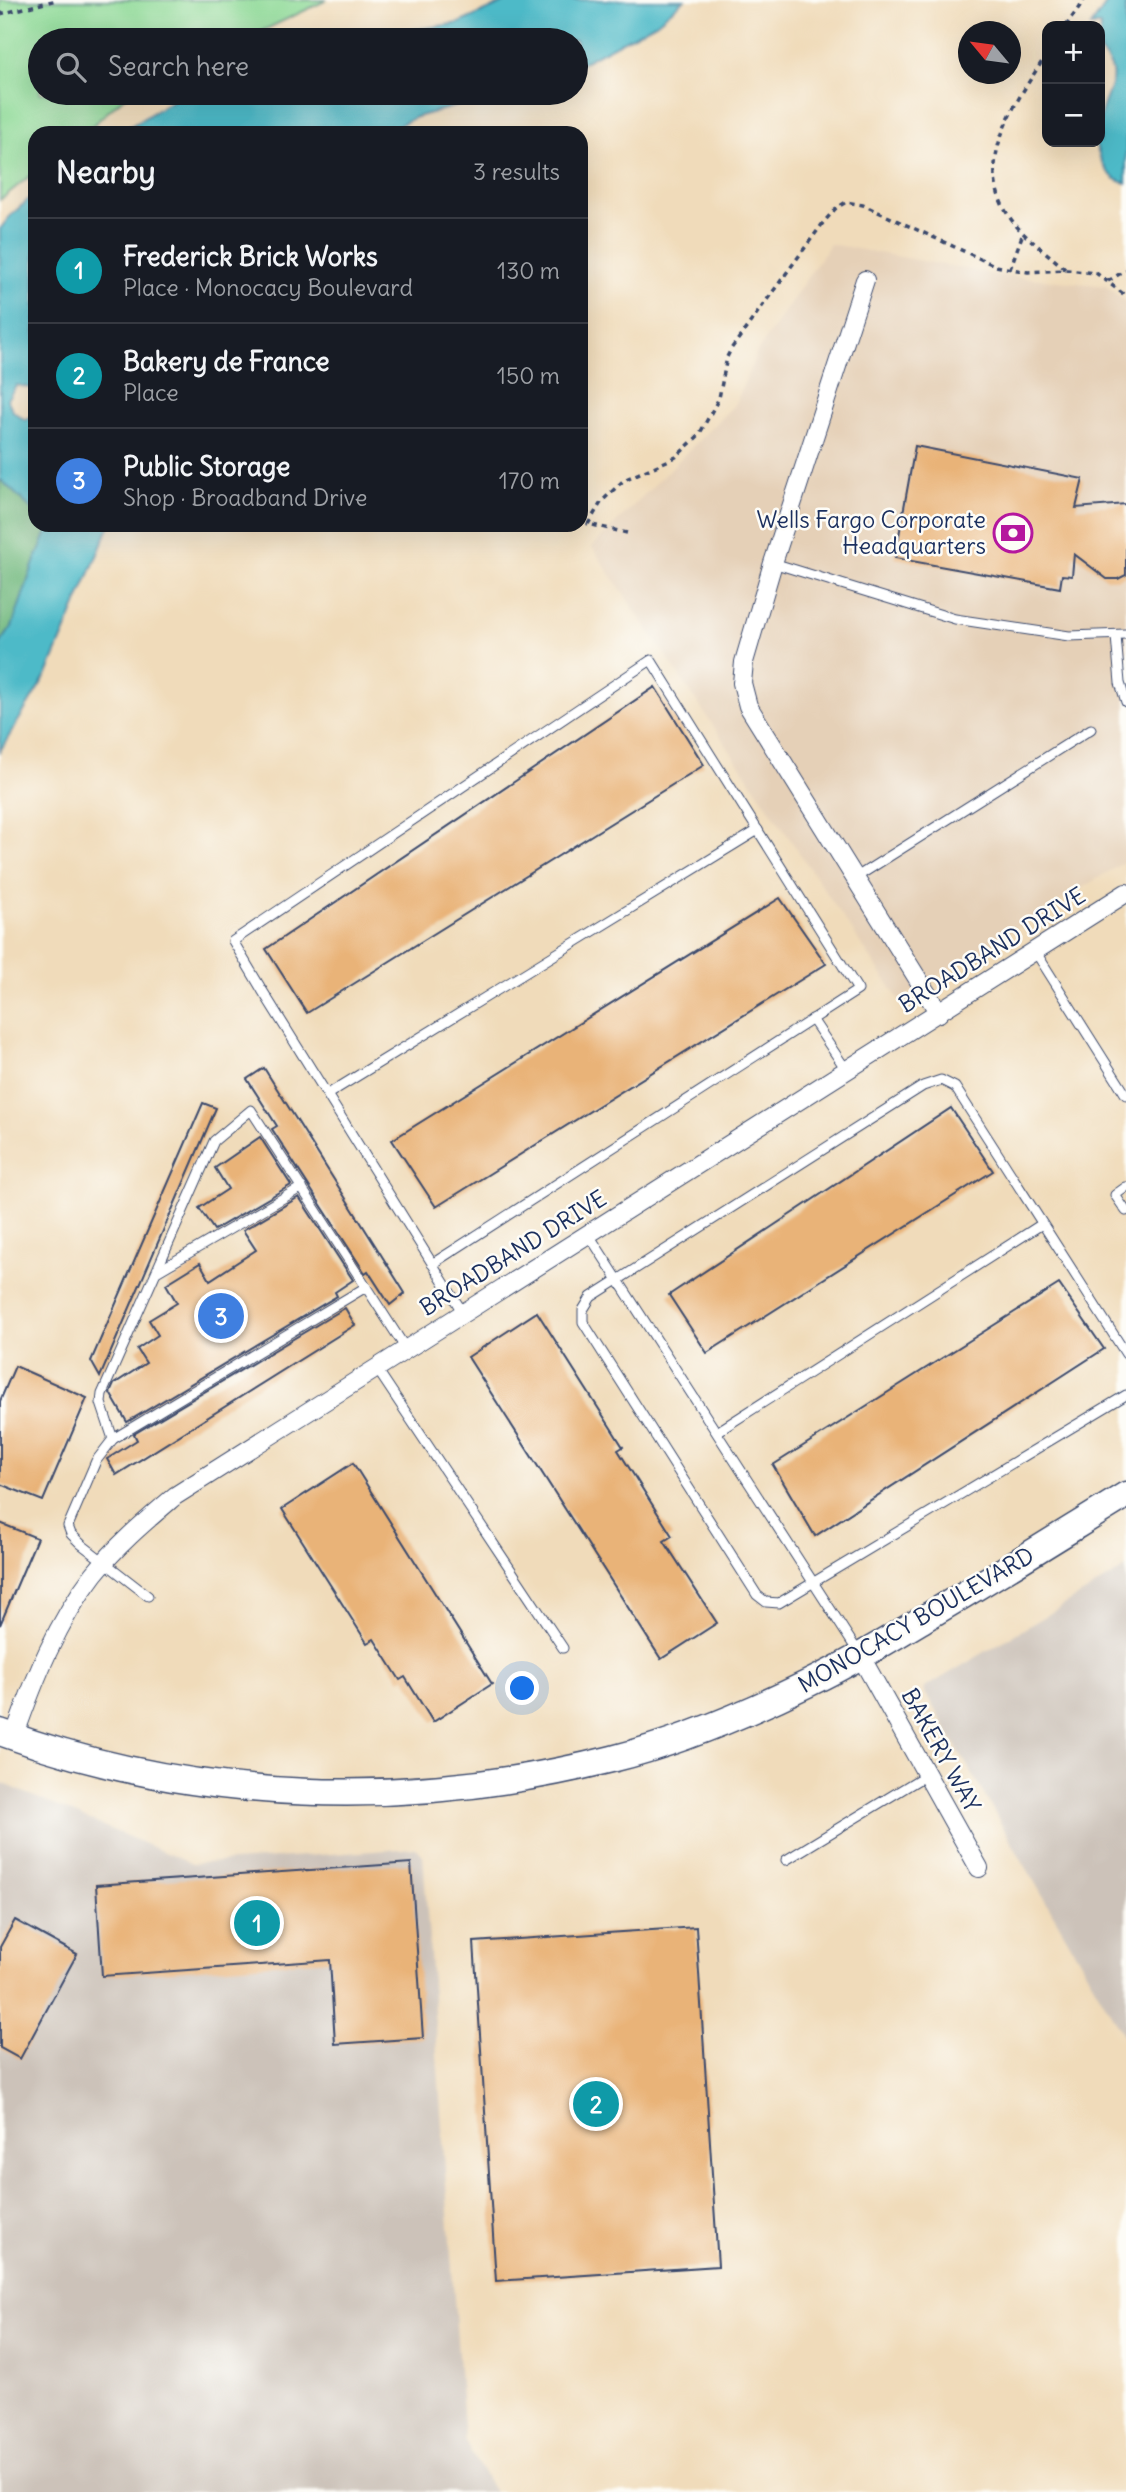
<!DOCTYPE html>
<html lang="en">
<head>
<meta charset="utf-8">
<style>
	body { margin:0; font-family:Delius,sans-serif; background:#20242c; color:#f1f3f6 }
	.controls { position:absolute; right:21px; top:21px; display:grid; overflow:hidden; border-radius:14px; box-shadow:0 7px 28px #0002 }
	.controls button { width:63px; height:63px; display:grid; place-items:center; padding:0; border:0; border-bottom:2px solid #363941; background:#171b24; color:#f1f3f6; font:35px sans-serif }
	.compass { position:absolute; left:958px; top:21px; width:63px; height:63px; border-radius:50%; background:#171b24; box-shadow:0 7px 28px #0002; rotate:299deg }
	.you { position:absolute; left:523px; top:1689px; width:24px; height:24px; margin:-18px; border:5px solid #fff; border-radius:50%; background:#1a73e8; box-shadow:0 0 0 10px #1a73e833 }
	.badge { display:grid; place-items:center; width:46px; height:46px; border-radius:50%; background:#d93025; color:#fff; font-size:23px; font-weight:700 }
	.pin { position:absolute; translate:-50% -50%; border:4px solid #fff; box-shadow:0 2px 7px #0006 }
	.list { margin:0; padding:0; list-style:none }
	h2 { display:flex; justify-content:space-between; align-items:center; height:91px; margin:0; padding:0 28px; font-size:30px }
	h2 small { font-size:23px; font-weight:400; color:#9ea1a6 }
	.list li { display:grid; grid-template-columns:46px 1fr auto; gap:21px; align-items:center; box-sizing:border-box; height:105px; padding:0 28px; border-top:2px solid #363941 }
	.list b { display:block; font-size:26px; white-space:nowrap }
	.list p { margin:0; font-size:23px; white-space:nowrap; color:#9ea1a6 }
	.list em { font-size:23px; font-style:normal; color:#9ea1a6 }
	.icon { flex:none; width:38px; height:38px; fill:none; stroke:currentColor; stroke-width:2; stroke-linecap:round; stroke-linejoin:round }
	.map { position:relative; flex:none; width:1126px; height:2492px; overflow:hidden }
	.search { position:absolute; background:#171b24; box-shadow:0 7px 28px #0002; left:28px; top:28px; width:560px; height:77px; display:flex; align-items:center; gap:18px; box-sizing:border-box; padding:0 24px; border-radius:38px; color:#9ea1a6; font-size:26px }
	.panel { position:absolute; background:#171b24; box-shadow:0 7px 28px #0002; left:28px; top:126px; width:560px; height:406px; border-radius:21px }
	.map>svg:first-child { display:block }
</style>
</head>
<body>
<div class="map">
<svg width="1126" height="2492" viewBox="0 0 1126 2492">
	<rect width="100%" height="100%" fill="#fdfcf7"/>
	<filter id="ink" filterUnits="userSpaceOnUse"><feTurbulence type="fractalNoise" baseFrequency=".0143" numOctaves="2"/><feDisplacementMap in="SourceGraphic" scale="14" xChannelSelector="R" yChannelSelector="G"/><feConvolveMatrix kernelMatrix="1 2 1 2 8 2 1 2 1" color-interpolation-filters="sRGB"/></filter>
	<filter id="wash" filterUnits="userSpaceOnUse"><feTurbulence type="fractalNoise" baseFrequency=".00686" numOctaves="4" result="noise"/><feDisplacementMap in="SourceGraphic" scale="28" xChannelSelector="R" yChannelSelector="G"/><feGaussianBlur stdDeviation="1.57" result="paint"/><feColorMatrix in="noise" values="0 0 0 0 0 0 0 0 0 0 0 0 0 0 0 0 0 1.4 0 .05"/><feComposite in="paint" operator="in"/></filter>
	<g filter="url(#wash)">
		<rect width="100%" height="100%" fill="#f0dbba"/>
		<polygon fill="#e5d0b7" points="830,244 998,275 1106,286 1126,302 1126,861 899,1000 592,547 736,403 757,352"/>
		<g fill="#ccc2b9">
			<polygon points="1126,1568 1126,2040 923,1689"/>
			<polygon points="0,1782 192,1864 415,1848 423,1855 464,2440 494,2492 0,2492"/>
		</g>
		<polygon fill="#8dd996" stroke="#54847a" stroke-width="2" points="0,0 327,0 243,40 40,40 40,93 129,93 84,133 35,133 35,172 0,200"/>
		<polygon fill="#72b97f" stroke="#46746e" stroke-width="2" points="0,479 35,512 35,525 51,525 34,563 12,627 0,644"/>
		<g fill="#4dbac8" stroke="#347493" stroke-width="2">
			<polygon points="510,0 684,0 656,23 576,66 576,40 291,40 373,36 459,23"/>
			<path d="M1109,0H1126V183C1106,179 1100,160 1095,142H1100C1100,134 1099,126 1100,119C1104,91 1126,77 1100,52V26H1091Z"/>
			<polygon points="185,93 505,93 416,117 382,133 119,133"/>
			<polygon points="35,194 35,392 31,388 17,385 7,399 13,411 25,420 35,416 35,512 0,479 0,229 11,215"/>
			<polygon points="50,525 110,525 48,672 0,751 0,644 12,627 34,563"/>
		</g>
		<g id="blocks">
			<g fill="#e9b378">
				<polygon points="915,446 1083,479 1076,508 1126,504 1126,575 1118,579 1107,579 1074,554 1072,576 1062,575 1060,588 895,558"/>
				<polygon points="655,687 704,765 307,1013 266,949"/>
				<polygon points="780,898 826,964 436,1207 392,1140"/>
				<polygon points="264,1068 405,1293 390,1305 368,1271 365,1273 272,1129 277,1126 247,1079"/>
				<polygon points="203,1103 216,1108 100,1377 91,1361"/>
				<polygon points="951,1108 993,1171 707,1353 669,1295"/>
				<polygon points="260,1137 291,1185 214,1230 199,1208 228,1189 215,1168"/>
				<polygon points="299,1197 353,1280 335,1292 337,1296 127,1422 110,1393 114,1384 146,1363 137,1349 158,1335 149,1320 177,1303 166,1284 200,1263 210,1280 256,1250 243,1230"/>
				<polygon points="1059,1284 1104,1349 815,1536 773,1465"/>
				<polygon points="345,1308 355,1325 116,1475 107,1459 137,1440 134,1434"/>
				<polygon points="537,1312 623,1447 618,1450 672,1536 664,1541 717,1623 661,1659 468,1357"/>
				<polygon points="15,1366 87,1398 43,1501 0,1484 0,1401"/>
				<polygon points="353,1463 492,1684 433,1722 405,1677 400,1680 374,1639 367,1643 282,1509"/>
				<polygon points="0,1523 37,1538 0,1625"/>
				<polygon points="411,1863 423,2038 335,2044 330,1960 102,1976 96,1885"/>
				<polygon points="15,1920 77,1954 20,2059 0,2048 0,1947"/>
				<polygon points="696,1927 718,2266 496,2281 474,1942"/>
			</g>
		</g>
	</g>
	<g filter="url(#ink)">
		<use href="#blocks" fill-opacity="0" stroke="#3b496c" stroke-width="2"/>
		<g fill="none" stroke-linecap="round" stroke-linejoin="round">
			<defs>
				<g id="lane">
					<polyline points="773,563 955,619 1069,636 1126,634"/>
					<polyline points="1116,636 1120,683 1126,702"/>
					<polyline points="855,878 1091,729"/>
					<polyline points="1035,951 1126,1095"/>
					<polyline points="812,1019 847,1071"/>
					<polyline points="328,1094 758,830"/>
					<polyline points="1126,1187 1115,1195 1126,1211"/>
					<polyline points="589,1235 860,1655"/>
					<polyline points="432,1264 858,990 651,660 233,941 262,990 463,1313"/>
					<polyline points="158,1271 302,1187"/>
					<polyline points="1126,1354 955,1087 941,1080 923,1086 591,1297 583,1310 583,1322 757,1595 766,1602 779,1603 1126,1395"/>
					<polyline points="377,1369 563,1648"/>
					<polyline points="717,1432 1042,1224"/>
					<polyline points="113,1439 101,1403 102,1394 214,1141 251,1110 366,1287"/>
					<polyline points="148,1596 81,1544 71,1534 68,1526 96,1461 113,1439 366,1287 406,1349"/>
					<polyline points="786,1860 926,1775"/>
				</g>
				<g id="street">
					<polyline points="865,280 773,563 744,662 742,683 748,706 939,1013"/>
					<polyline points="861,1657 979,1868"/>
					<path d="M14,1737C34,1680 57,1622 94,1574C118,1544 147,1520 175,1496L1126,893"/>
				</g>
				<path id="secondary" d="M0,1732C196,1804 410,1810 612,1759C680,1742 746,1714 809,1683C851,1663 890,1639 930,1615C996,1576 1061,1535 1126,1495"/>
			</defs>
			<use href="#lane" stroke="#3b496c" stroke-width="11"/>
			<use href="#street" stroke="#3b496c" stroke-width="20"/>
			<use href="#secondary" stroke="#3b496c" stroke-width="29"/>
			<g stroke="#3b496c" stroke-width="3.5" stroke-dasharray="5 5" stroke-linecap="butt">
				<polyline points="0,14 57,0"/>
				<polyline points="1066,26 1084,0"/>
				<path d="M1047,54C1011,109 963,175 1024,234C1037,246 1052,257 1065,269"/>
				<polyline points="1010,269 1023,233"/>
				<polyline points="1108,281 1126,270"/>
				<polyline points="627,533 588,524 602,501 624,480 676,457 699,435 719,398 727,357 731,349 823,223 835,209 846,202 863,205 996,266 1028,272 1067,270 1096,273 1126,296"/>
			</g>
			<use href="#lane" stroke="#fff" stroke-width="9"/>
			<use href="#street" stroke="#fff" stroke-width="18"/>
			<use href="#secondary" stroke="#fff" stroke-width="26"/>
		</g>
	</g>
	<defs>
		<symbol id="bank-ring" viewBox="-11 -11 22 22"><circle r="9.5" fill="#fdfcf7" stroke="#b5179e" stroke-width="1.5"/><path d="M-6-4H6V4H-6ZM0-2.3a2.3 2.3 0 1 0 0 4.6a2.3 2.3 0 1 0 0-4.6Z" fill="#b5179e"/></symbol>
	</defs>
	<g fill-rule="evenodd">
		<use href="#bank-ring" x="991" y="511" width="44" height="44"/>
	</g>
	<g text-anchor="middle" stroke-width="5" stroke-linejoin="round" paint-order="stroke">
		<g font-size="23" fill="#1b2f5e" stroke="#fdfcf7" text-anchor="end">
			<text x="986" y="528">Wells Fargo Corporate<tspan x="986" dy="26">Headquarters</tspan></text>
		</g>
		<g font-size="23" fill="#1b2f5e" stroke="#fdfcf7">
			<text transform="translate(992 950) rotate(-32)" y="8">BROADBAND DRIVE</text>
			<text transform="translate(513 1253) rotate(-32)" y="8">BROADBAND DRIVE</text>
			<text transform="translate(916 1620) rotate(-30)" y="8">MONOCACY BOULEVARD</text>
			<text transform="translate(941 1750) rotate(61)" y="8">BAKERY WAY</text>
		</g>
	</g>
</svg>
<div class="controls">
<button>+</button>
<button>−</button>
</div>
<svg class="compass" viewBox="-18 -18 36 36"><path d="M0-13l5 13h-10z" fill="#e53935"/><path d="M0 13l5-13h-10z" fill="#9ea1a6"/></svg>
<div class="you"></div>
<div class="pin badge" style="left:257px;top:1923px;background:#0f9aa8">1</div>
<div class="pin badge" style="left:596px;top:2104px;background:#0f9aa8">2</div>
<div class="pin badge" style="left:221px;top:1316px;background:#3f7fe0">3</div>
<div class="search"><svg class="icon" aria-label="search" viewBox="0 0 24 24"><circle cx="10" cy="10" r="6"/><path d="M15 15l6 6"/></svg>Search here</div>
<section class="panel">
<h2>Nearby<small>3 results</small></h2>
<ul class="list">
<li><span class="badge" style="background:#0f9aa8">1</span><div><b>Frederick Brick Works</b><p>Place · Monocacy Boulevard</p></div><em>130 m</em></li>
<li><span class="badge" style="background:#0f9aa8">2</span><div><b>Bakery de France</b><p>Place</p></div><em>150 m</em></li>
<li><span class="badge" style="background:#3f7fe0">3</span><div><b>Public Storage</b><p>Shop · Broadband Drive</p></div><em>170 m</em></li>
</ul>
</section>
</div>
</body>
</html>
